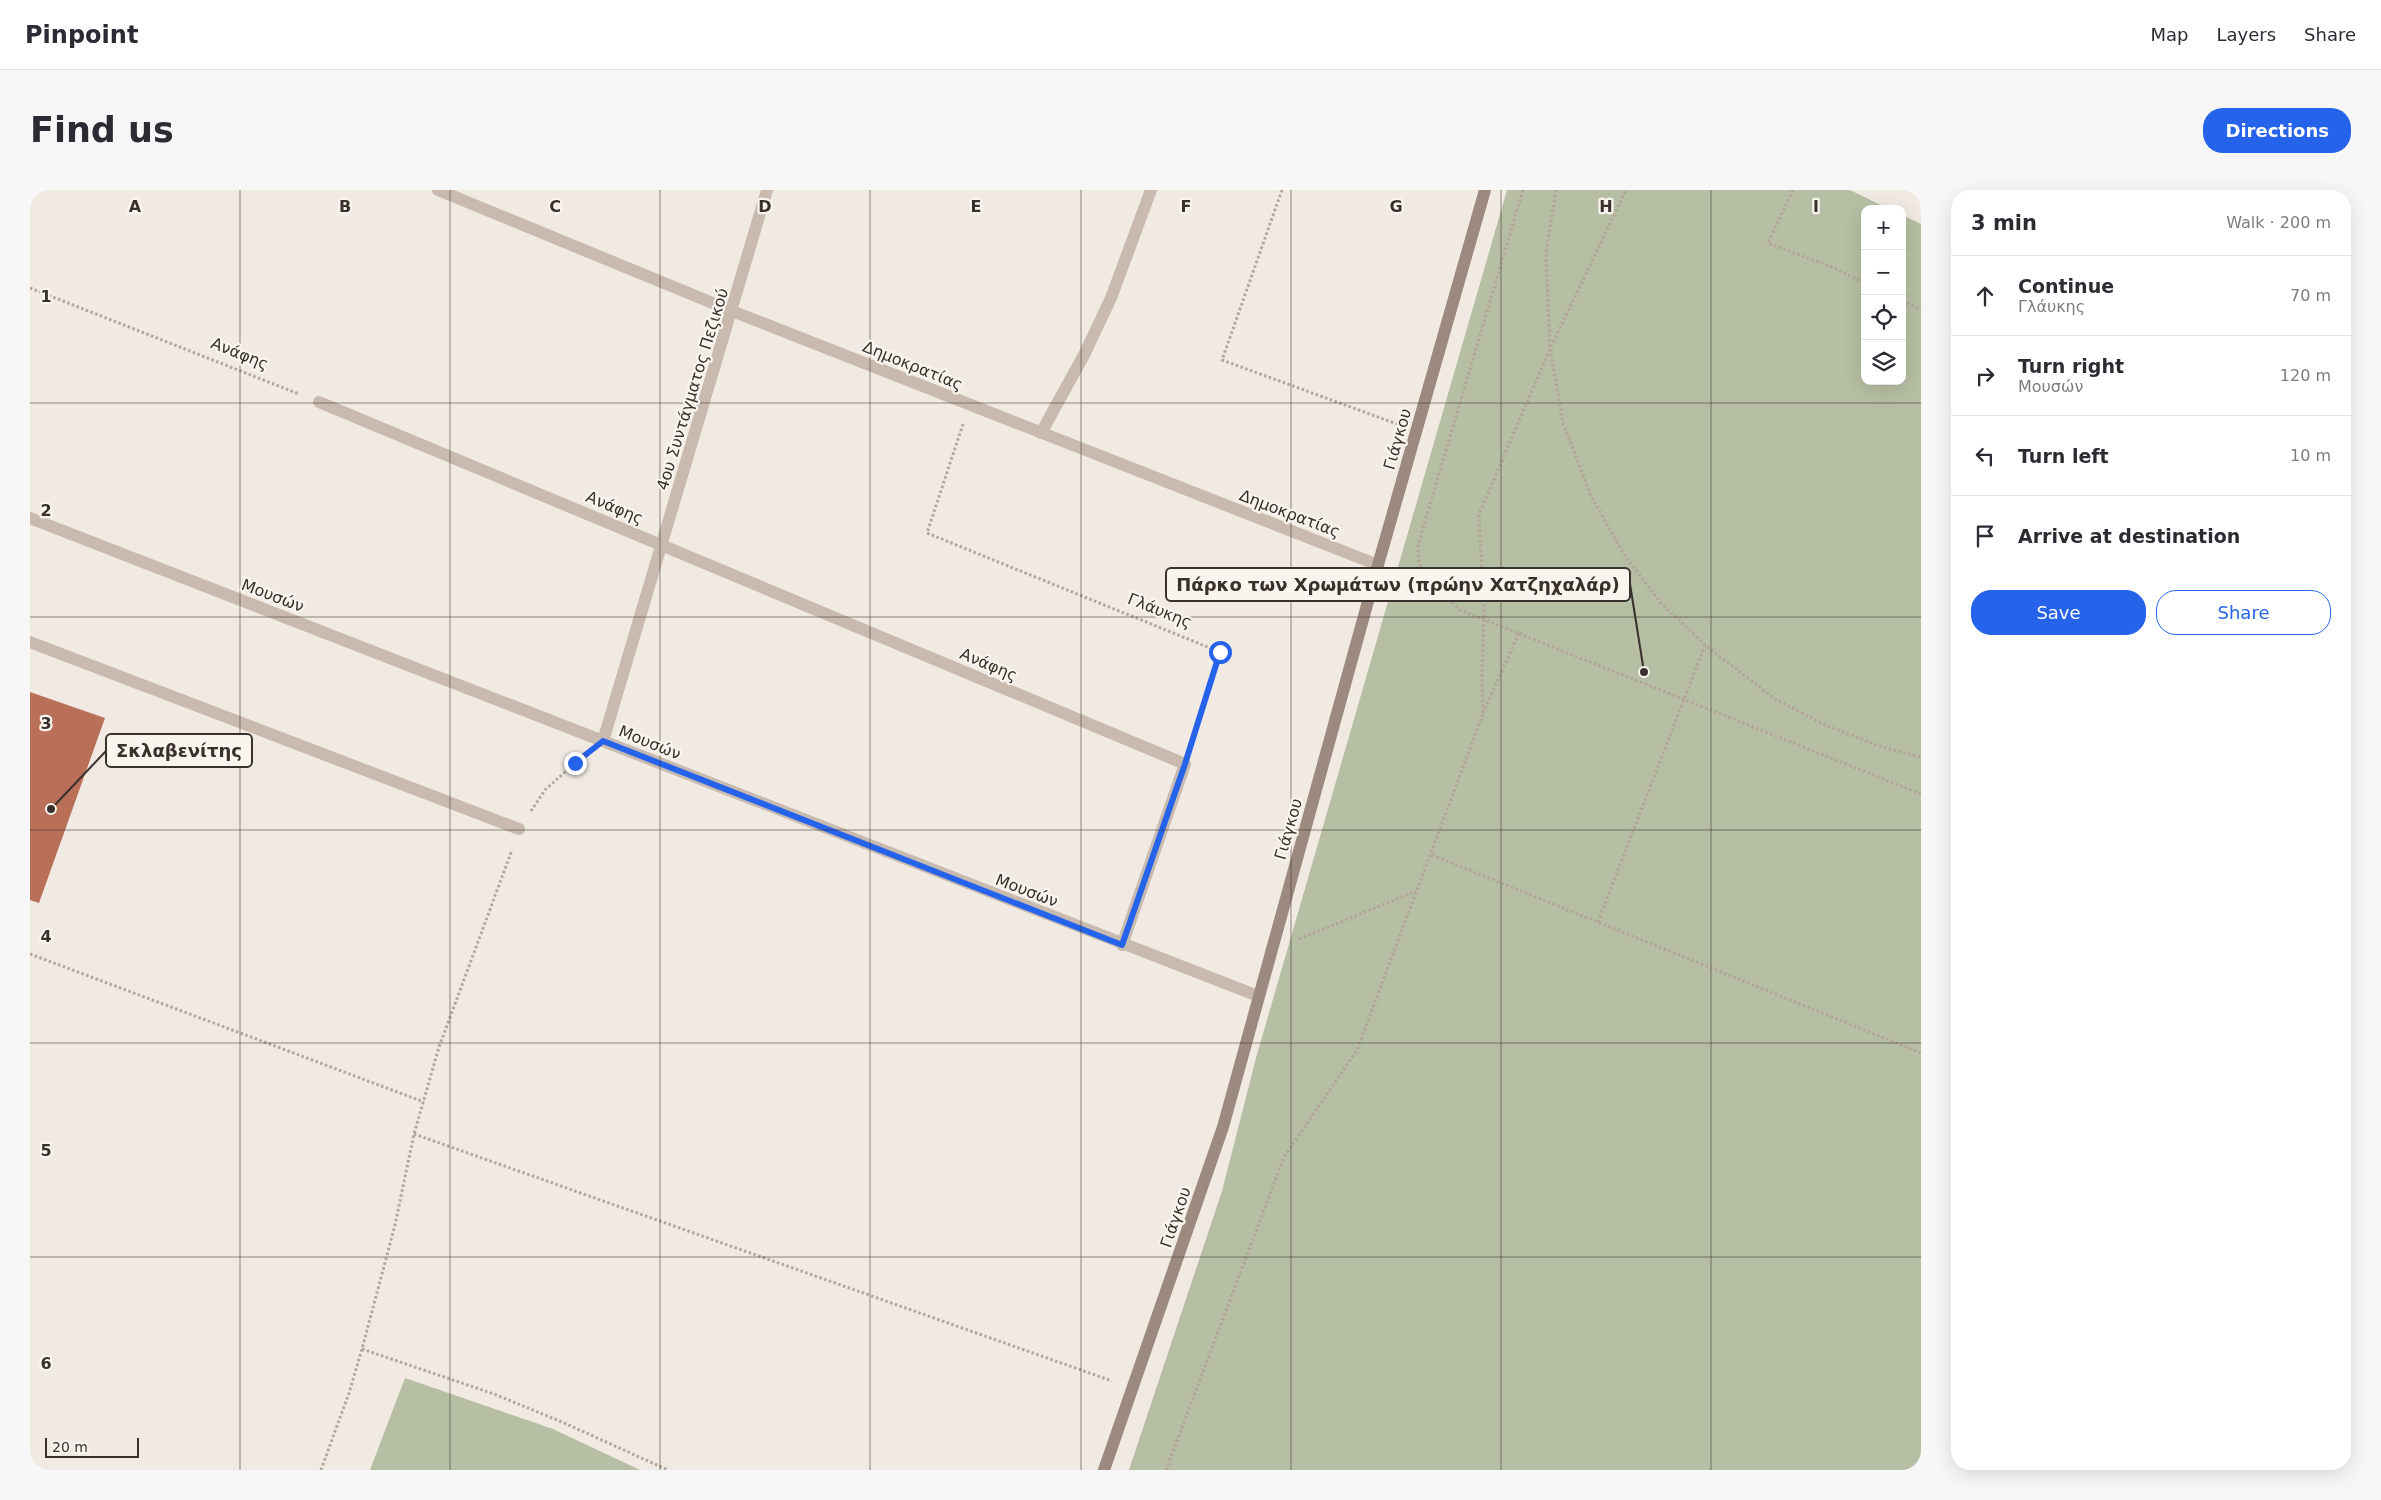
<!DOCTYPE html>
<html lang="en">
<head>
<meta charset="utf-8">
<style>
	body { margin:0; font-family:"DejaVu Sans",sans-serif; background:#f7f7f7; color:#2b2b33 }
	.controls { position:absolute; right:15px; top:15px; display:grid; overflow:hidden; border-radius:10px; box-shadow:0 5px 20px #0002 }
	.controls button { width:45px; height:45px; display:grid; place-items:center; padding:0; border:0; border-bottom:1px solid #e1e1e2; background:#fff; color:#2b2b33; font:25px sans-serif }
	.scale { position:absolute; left:15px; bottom:12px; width:94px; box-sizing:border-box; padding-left:5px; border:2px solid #38302c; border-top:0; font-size:14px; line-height:18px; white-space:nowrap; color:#38302c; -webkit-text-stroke:4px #f9f4ee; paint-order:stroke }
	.stop { position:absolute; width:15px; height:15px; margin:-11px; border:4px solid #2563eb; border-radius:50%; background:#fff }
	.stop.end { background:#2563eb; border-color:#fff; box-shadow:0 1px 5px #0008 }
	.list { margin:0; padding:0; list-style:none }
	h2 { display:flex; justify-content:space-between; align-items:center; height:65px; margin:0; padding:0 20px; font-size:21px }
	h2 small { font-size:16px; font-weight:400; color:#7c7c81 }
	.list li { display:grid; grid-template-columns:32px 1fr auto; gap:15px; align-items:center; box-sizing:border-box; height:80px; padding:0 20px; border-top:1px solid #e1e1e2 }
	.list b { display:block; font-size:19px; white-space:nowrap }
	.list p { margin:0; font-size:16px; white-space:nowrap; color:#7c7c81 }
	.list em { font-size:16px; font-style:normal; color:#7c7c81 }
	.actions { display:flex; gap:10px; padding:15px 20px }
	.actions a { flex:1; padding:11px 0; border:1px solid #2563eb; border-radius:20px; text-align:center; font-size:18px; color:#2563eb }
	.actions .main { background:#2563eb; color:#fff }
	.icon { flex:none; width:28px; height:28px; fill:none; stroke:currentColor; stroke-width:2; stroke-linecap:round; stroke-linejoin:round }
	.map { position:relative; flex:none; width:1891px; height:1280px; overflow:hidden; border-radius:20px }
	header { display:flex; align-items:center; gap:30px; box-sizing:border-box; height:70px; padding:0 25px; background:#fff; border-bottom:1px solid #e1e1e2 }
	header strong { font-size:24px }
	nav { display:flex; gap:28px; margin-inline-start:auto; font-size:18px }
	.intro { display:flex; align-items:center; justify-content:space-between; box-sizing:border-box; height:120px; padding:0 30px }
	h1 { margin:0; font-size:35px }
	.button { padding:12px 22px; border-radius:20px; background:#2563eb; color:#fff; font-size:18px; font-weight:700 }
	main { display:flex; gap:30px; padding:0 30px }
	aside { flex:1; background:#fff; border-radius:20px; box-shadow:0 5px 20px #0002 }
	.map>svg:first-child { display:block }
</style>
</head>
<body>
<header>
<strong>Pinpoint</strong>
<nav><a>Map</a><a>Layers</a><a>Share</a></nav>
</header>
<div class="intro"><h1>Find us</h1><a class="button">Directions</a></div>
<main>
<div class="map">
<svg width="1891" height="1280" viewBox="0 0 1891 1280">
	<rect width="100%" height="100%" fill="#f1eae2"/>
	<g fill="#b6bfa3">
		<polygon points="1477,0 1820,0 1859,19 1835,19 1835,191 1872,191 1872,25 1891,34 1891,1280 1099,1280 1192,1001 1226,868"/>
		<polygon points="375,1188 523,1239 610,1280 340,1280"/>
	</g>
	<polygon fill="#b96f58" points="0,502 75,528 9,713 0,710"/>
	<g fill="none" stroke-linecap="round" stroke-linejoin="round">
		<g stroke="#b4a499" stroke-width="3" stroke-dasharray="2.5 2.5" stroke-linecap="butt">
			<polyline points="1252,0 1192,170 1367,234"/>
			<polyline points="1493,0 1388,355 1389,374 1409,401 1430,420 1891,604"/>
			<polyline points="1526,0 1516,63 1520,159 1533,233 1561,306 1595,366 1631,413 1675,455 1745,509 1795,535 1852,557 1891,567"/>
			<polyline points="1763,0 1738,53 1804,78 1835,93"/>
			<polyline points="0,98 269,204"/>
			<polyline points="1872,111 1891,120"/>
			<polyline points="933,234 897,343 1190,462 1161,554"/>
			<polyline points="1453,523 1489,443"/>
			<polyline points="501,621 515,600 553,566"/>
			<polyline points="1402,665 1891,863"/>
			<polyline points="1568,732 1675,455"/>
			<polyline points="1269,749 1386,701"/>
			<polyline points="0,764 394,912"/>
			<polyline points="384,944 1082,1191"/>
			<polyline points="332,1159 464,1204 532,1232 638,1280"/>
			<polyline points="291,1280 319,1203 332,1159 365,1035 384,944 409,857 482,660"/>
			<polyline points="1136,1280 1254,967 1327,860 1453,524 1452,483 1454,429 1449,324 1520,159 1596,0"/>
		</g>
		<polyline stroke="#c8baaf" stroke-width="12" points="0,452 489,639"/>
		<g stroke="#c8baaf" stroke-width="12">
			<polyline points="408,0 702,121 1348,375"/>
			<polyline points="289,212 1155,574 1092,755"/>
			<polyline points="1011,243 1055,163 1081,108 1121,0"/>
			<polyline points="0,328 1228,806"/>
			<polyline points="573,551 737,0"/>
		</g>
		<polyline stroke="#9c8a80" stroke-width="12" points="1074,1280 1193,937 1348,375 1455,0"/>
	</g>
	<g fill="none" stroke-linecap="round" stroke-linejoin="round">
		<polyline stroke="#2563eb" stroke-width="6" points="545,573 573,551 1092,755 1155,574 1190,462"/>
	</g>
	<path fill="none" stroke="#38302c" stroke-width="1" stroke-opacity="0.55" d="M210,0V1280M420,0V1280M630,0V1280M840,0V1280M1051,0V1280M1261,0V1280M1471,0V1280M1681,0V1280M0,213H1891M0,427H1891M0,640H1891M0,853H1891M0,1067H1891"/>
	<g text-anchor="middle" stroke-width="4.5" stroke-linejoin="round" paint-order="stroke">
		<g font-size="16" fill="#38302c" stroke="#f9f4ee">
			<text transform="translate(210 163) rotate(22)" y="6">Ανάφης</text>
			<text transform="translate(883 175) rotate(22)" y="6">Δημοκρατίας</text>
			<text transform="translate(662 199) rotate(-73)" y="6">4ου Συντάγματος Πεζικού</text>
			<text transform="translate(1367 249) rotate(-74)" y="6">Γιάγκου</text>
			<text transform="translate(585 317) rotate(23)" y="6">Ανάφης</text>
			<text transform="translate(1260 323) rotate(21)" y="6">Δημοκρατίας</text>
			<text transform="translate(243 405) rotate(21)" y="6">Μουσών</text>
			<text transform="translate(1130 420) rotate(22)" y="6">Γλάυκης</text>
			<text transform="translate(959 474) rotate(23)" y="6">Ανάφης</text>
			<text transform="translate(620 552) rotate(22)" y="6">Μουσών</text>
			<text transform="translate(1258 639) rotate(-74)" y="6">Γιάγκου</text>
			<text transform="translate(997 700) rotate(21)" y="6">Μουσών</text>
			<text transform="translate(1145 1027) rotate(-71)" y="6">Γιάγκου</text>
		</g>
	</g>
	<g font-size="16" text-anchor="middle" font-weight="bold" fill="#38302c" stroke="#f9f4ee" stroke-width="4.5" stroke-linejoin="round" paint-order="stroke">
		<text x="105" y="22">A</text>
		<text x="315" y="22">B</text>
		<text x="525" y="22">C</text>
		<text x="735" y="22">D</text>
		<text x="946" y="22">E</text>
		<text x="1156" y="22">F</text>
		<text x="1366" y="22">G</text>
		<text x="1576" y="22">H</text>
		<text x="1786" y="22">I</text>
		<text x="16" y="112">1</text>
		<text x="16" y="326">2</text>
		<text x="16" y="539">3</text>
		<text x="16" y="752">4</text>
		<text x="16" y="966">5</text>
		<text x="16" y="1179">6</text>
	</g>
	<path fill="none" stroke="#38302c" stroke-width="2" d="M1614 482L1600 394M21 619L76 561"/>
	<g fill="#38302c" stroke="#f9f4ee" stroke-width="2">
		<circle cx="1614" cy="482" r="5"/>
		<circle cx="21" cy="619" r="5"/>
	</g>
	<g fill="#f9f4ee" stroke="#38302c" stroke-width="2">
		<rect x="1136" y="378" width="464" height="33" rx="5"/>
		<rect x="76" y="544" width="146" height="33" rx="5"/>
	</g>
	<g font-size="18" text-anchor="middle" font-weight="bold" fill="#38302c">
		<text x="1368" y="401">Πάρκο των Χρωμάτων (πρώην Χατζηχαλάρ)</text>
		<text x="149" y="567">Σκλαβενίτης</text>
	</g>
</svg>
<div class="controls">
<button>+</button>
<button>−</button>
<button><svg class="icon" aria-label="locate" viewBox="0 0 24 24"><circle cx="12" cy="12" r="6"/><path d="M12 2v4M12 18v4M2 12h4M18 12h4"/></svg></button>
<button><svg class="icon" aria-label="layers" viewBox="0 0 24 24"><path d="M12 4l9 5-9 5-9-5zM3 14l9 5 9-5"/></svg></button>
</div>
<div class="scale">20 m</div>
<div class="stop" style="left:1190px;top:462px"></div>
<div class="stop end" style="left:545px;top:573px"></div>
</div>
<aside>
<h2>3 min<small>Walk · 200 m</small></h2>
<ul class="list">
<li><svg class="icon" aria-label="ahead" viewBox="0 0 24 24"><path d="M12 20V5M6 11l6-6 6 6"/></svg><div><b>Continue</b><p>Γλάυκης</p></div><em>70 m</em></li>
<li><svg class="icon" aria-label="right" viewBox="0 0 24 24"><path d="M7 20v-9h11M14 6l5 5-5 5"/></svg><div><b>Turn right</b><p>Μουσών</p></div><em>120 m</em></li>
<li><svg class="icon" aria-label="left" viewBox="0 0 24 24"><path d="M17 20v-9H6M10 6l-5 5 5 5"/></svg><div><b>Turn left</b></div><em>10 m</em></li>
<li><svg class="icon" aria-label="arrive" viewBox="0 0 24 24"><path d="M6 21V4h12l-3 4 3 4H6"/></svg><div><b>Arrive at destination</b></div></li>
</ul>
<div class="actions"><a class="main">Save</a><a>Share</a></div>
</aside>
</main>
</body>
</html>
